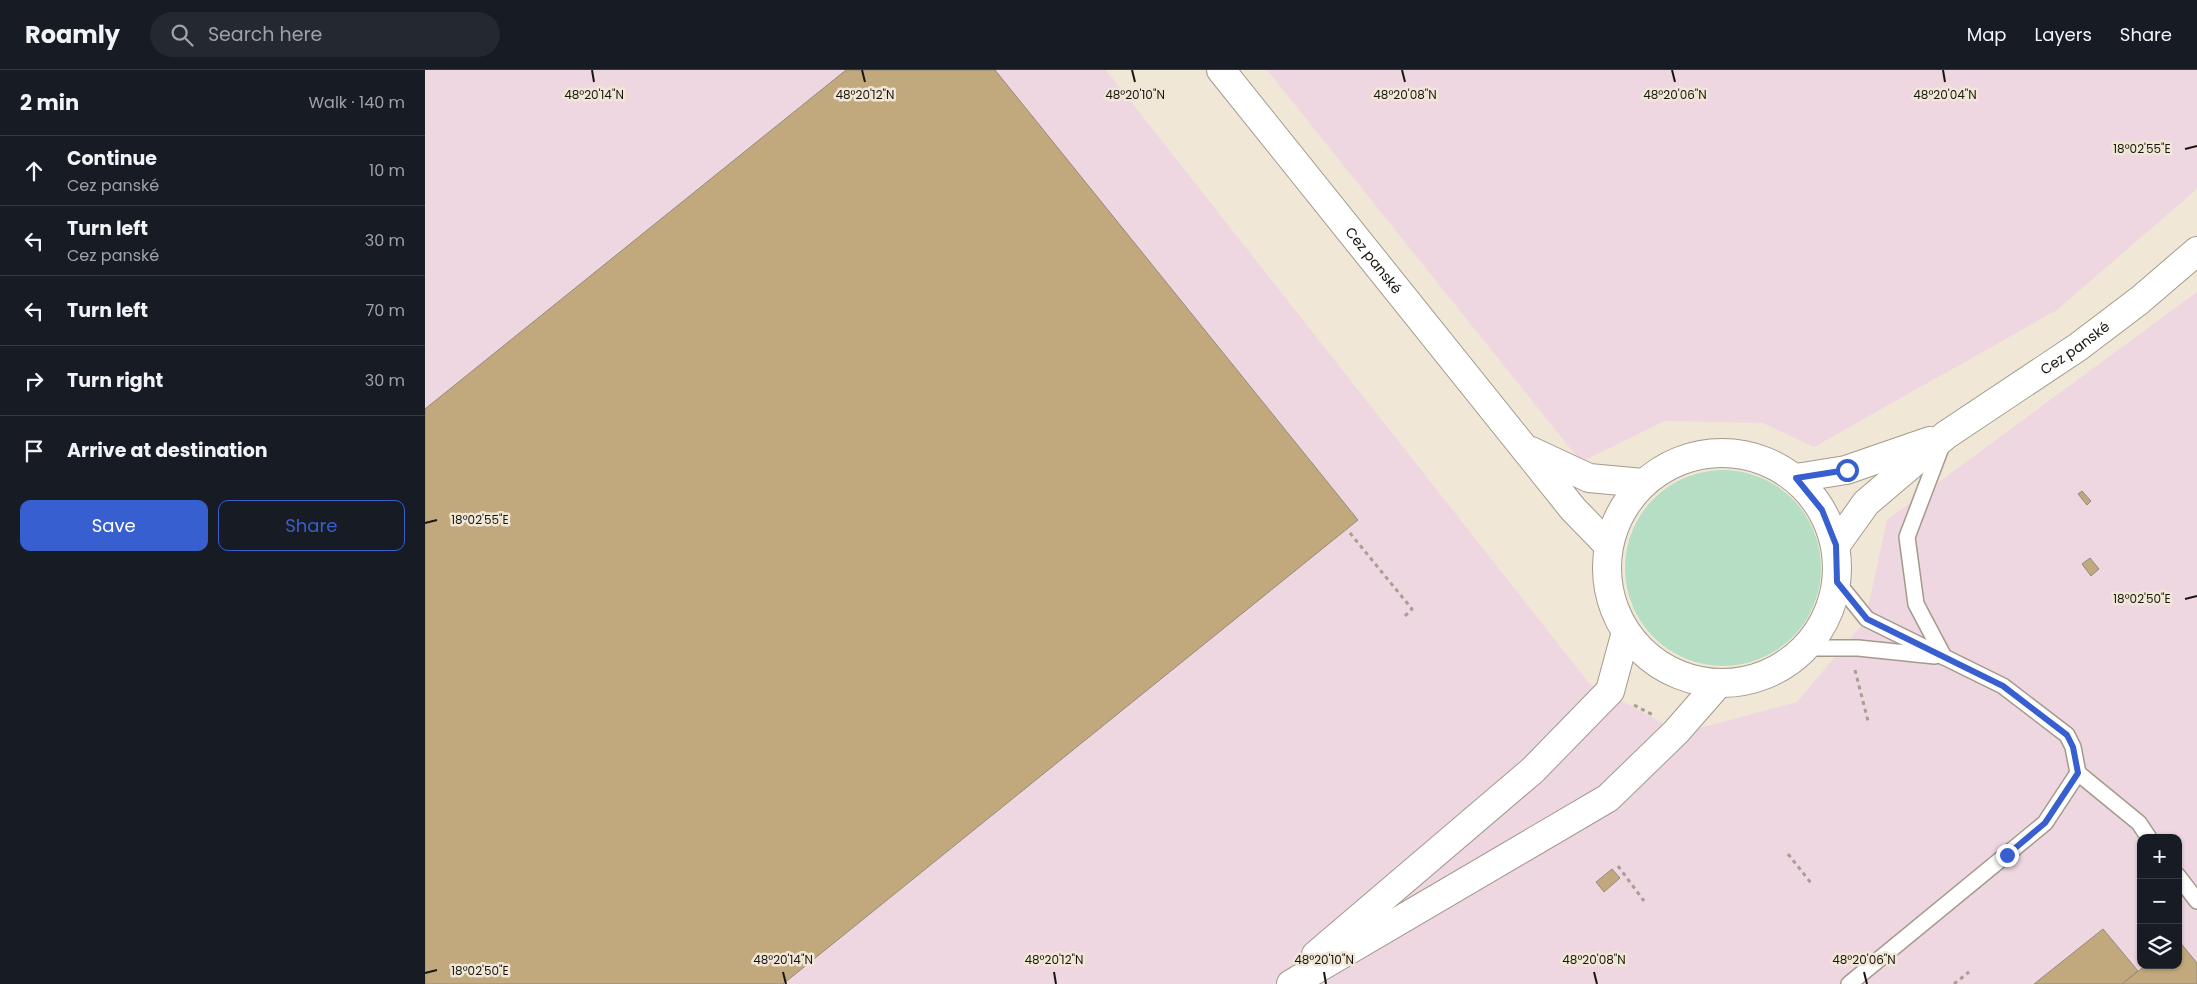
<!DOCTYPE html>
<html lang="en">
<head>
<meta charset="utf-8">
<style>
	body { margin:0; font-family:Poppins,sans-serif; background:#242831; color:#f1f3f6 }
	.controls { position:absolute; right:15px; bottom:15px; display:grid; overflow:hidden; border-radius:10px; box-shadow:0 1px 4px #0004 }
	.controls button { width:45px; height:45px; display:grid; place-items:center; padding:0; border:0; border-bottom:1px solid #363941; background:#171b24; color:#f1f3f6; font:25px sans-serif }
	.stop { position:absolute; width:15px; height:15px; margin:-11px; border:4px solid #375fcf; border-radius:50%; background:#fff }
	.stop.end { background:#375fcf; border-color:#fff; box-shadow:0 1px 5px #0008 }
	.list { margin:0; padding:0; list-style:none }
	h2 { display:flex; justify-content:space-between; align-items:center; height:65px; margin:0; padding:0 20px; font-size:21px }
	h2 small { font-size:16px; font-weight:400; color:#9ea1a6 }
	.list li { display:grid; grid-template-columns:32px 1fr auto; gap:15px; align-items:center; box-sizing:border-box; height:70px; padding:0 20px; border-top:1px solid #363941 }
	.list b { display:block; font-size:19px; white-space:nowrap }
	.list p { margin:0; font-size:16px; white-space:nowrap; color:#9ea1a6 }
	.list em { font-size:16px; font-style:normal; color:#9ea1a6 }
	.actions { display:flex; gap:10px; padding:15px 20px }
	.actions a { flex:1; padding:11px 0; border:1px solid #375fcf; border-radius:10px; text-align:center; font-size:18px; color:#375fcf }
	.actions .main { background:#375fcf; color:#fff }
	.icon { flex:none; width:28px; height:28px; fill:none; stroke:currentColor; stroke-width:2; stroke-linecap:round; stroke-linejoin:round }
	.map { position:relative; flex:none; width:1772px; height:914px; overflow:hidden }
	header { display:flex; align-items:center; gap:30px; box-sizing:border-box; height:70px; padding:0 25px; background:#171b24; border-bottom:1px solid #363941 }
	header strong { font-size:24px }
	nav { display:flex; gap:28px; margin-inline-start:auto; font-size:18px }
	.search { width:350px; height:45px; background:#242831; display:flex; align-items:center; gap:12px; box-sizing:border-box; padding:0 18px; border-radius:28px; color:#9ea1a6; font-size:19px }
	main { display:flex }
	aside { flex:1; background:#171b24 }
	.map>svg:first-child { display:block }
</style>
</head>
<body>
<header>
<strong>Roamly</strong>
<div class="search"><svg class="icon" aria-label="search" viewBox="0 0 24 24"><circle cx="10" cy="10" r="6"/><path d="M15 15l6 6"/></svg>Search here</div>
<nav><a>Map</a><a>Layers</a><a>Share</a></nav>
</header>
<main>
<aside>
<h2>2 min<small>Walk · 140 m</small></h2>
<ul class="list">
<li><svg class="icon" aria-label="ahead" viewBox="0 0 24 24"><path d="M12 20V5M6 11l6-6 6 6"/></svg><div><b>Continue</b><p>Cez panské</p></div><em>10 m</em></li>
<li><svg class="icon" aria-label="left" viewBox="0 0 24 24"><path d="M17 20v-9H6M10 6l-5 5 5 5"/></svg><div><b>Turn left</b><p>Cez panské</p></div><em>30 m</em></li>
<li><svg class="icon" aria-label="left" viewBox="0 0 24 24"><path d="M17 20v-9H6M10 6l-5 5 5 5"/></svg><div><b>Turn left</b></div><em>70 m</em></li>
<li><svg class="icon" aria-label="right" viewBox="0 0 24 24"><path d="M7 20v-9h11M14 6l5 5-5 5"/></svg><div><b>Turn right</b></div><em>30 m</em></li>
<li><svg class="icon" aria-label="arrive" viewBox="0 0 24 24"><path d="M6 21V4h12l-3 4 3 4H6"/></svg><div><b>Arrive at destination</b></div></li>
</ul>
<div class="actions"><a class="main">Save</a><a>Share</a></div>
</aside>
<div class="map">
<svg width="1772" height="914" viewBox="0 0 1772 914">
	<rect width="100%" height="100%" fill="#f1e7d7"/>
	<g fill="#efd7e1" fill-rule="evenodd">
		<path d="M0,0H681L1164,613L1256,663L1372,632L1440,551L1462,450L1772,222V914H0ZM1716,768H1753V895H1716Z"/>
		<polygon points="842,0 1772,0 1772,119 1632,240 1389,377 1338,353 1240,351 1156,392"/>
	</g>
	<circle fill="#b5dec4" cx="1298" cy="498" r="98"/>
	<g fill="#c2a87d" stroke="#948b7c">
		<polygon points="421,0 570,0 933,450 358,914 0,914 0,339"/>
		<polygon points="1657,421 1666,431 1662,435 1653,424"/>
		<polygon points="1665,488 1674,499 1666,506 1657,494"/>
		<polygon points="1187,799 1195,808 1179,822 1171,812"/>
		<polygon points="1678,859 1713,901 1697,914 1609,914"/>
		<polygon points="1753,870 1772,893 1772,914 1697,914 1721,895 1753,895"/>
	</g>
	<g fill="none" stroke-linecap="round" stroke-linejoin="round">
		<defs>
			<g id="lane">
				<polyline points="1517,375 1482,467 1491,534 1519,587"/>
				<polyline points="1412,512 1442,549 1578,616 1642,665 1648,677 1653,703 1714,753 1724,768"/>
				<polyline points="1381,578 1433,578 1510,586"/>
				<polyline points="1753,806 1772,831"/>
				<polyline points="1424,914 1620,753 1653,703"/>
			</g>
			<g id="street">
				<path id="s1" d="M796,0L1148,439L1183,475"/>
				<polyline points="1106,381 1164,408 1218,413"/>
				<circle cx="1297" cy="498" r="115"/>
				<polyline points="1371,408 1421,400 1505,371"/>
				<path id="s2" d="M1411,475L1441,433L1521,365L1653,277L1715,230L1772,181"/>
				<polyline points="891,885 1108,700 1185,621 1201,562"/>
				<polyline points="866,914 1183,728 1251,662 1293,614"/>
			</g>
		</defs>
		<use href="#lane" stroke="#a39a8b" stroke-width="18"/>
		<use href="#street" stroke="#a39a8b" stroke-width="30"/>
		<g stroke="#a69f92" stroke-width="3" stroke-dasharray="4 4" stroke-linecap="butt">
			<polyline points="925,463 987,539 978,548"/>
			<polyline points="1430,600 1443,651"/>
			<polyline points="1209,635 1228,645"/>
			<polyline points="1363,784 1386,813"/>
			<polyline points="1193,796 1219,831"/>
			<polyline points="1529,914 1544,902"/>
		</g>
		<use href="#lane" stroke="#fff" stroke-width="15"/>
		<use href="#street" stroke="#fff" stroke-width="28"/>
	</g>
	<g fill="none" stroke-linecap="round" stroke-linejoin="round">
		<polyline stroke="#375fcf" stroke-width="6" points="1422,400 1371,408 1397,440 1411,475 1412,512 1442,549 1578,616 1642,665 1648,677 1653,703 1620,753 1582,785"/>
	</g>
	<path fill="none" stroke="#191610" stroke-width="2" d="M167,0L169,12M437,0L440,12M707,0L710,12M977,0L980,12M1247,0L1250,12M1518,0L1520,12M1760,79L1772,76M0,453L12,450M1760,529L1772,526M358,902L361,914M629,902L631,914M899,902L901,914M1169,902L1172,914M1439,902L1442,914M0,903L12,900"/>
	<g text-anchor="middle" stroke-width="5" stroke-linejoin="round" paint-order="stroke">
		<g font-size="14" fill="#191610" stroke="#f1e7d7">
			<text dy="5" stroke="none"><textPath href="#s1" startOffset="244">Cez panské</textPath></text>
			<text dy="5" stroke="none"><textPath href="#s2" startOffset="312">Cez panské</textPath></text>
		</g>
	</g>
	<g font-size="12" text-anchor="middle" fill="#191610" stroke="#f1e7d7" stroke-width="5" stroke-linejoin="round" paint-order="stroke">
		<text x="169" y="29">48°20'14"N</text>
		<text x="440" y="29">48°20'12"N</text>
		<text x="710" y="29">48°20'10"N</text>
		<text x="980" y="29">48°20'08"N</text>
		<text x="1250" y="29">48°20'06"N</text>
		<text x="1520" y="29">48°20'04"N</text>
		<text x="1717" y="83">18°02'55"E</text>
		<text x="55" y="454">18°02'55"E</text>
		<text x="1717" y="533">18°02'50"E</text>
		<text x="358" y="894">48°20'14"N</text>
		<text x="629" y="894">48°20'12"N</text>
		<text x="899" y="894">48°20'10"N</text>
		<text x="1169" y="894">48°20'08"N</text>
		<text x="1439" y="894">48°20'06"N</text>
		<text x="55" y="905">18°02'50"E</text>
	</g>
</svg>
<div class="controls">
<button>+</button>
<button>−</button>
<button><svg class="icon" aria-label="layers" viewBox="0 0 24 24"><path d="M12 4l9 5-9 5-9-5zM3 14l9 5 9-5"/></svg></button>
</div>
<div class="stop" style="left:1422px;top:400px"></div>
<div class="stop end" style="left:1582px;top:785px"></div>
</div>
</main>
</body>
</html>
